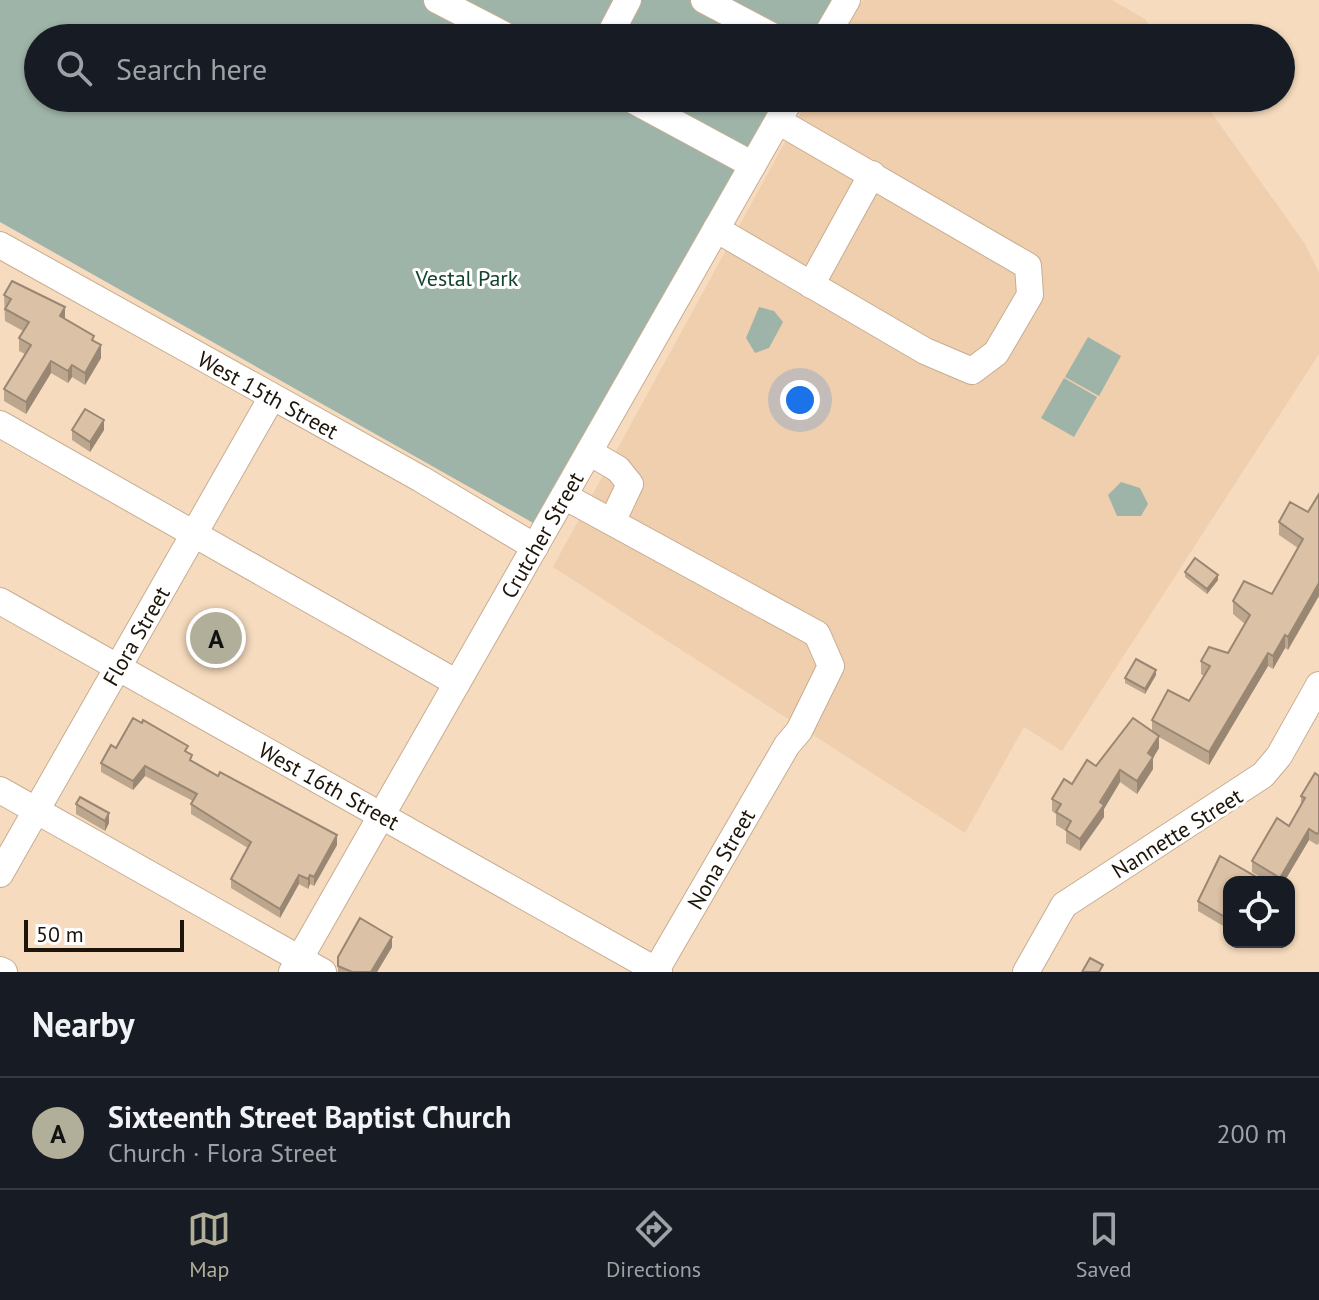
<!DOCTYPE html>
<html lang="en">
<head>
<meta charset="utf-8">
<style>
	body { margin:0; font-family:"PT Sans",sans-serif; background:#242831; color:#f1f3f6 }
	.controls { position:absolute; right:24px; bottom:24px; display:grid; overflow:hidden; border-radius:16px; box-shadow:0 2px 6px #0004 }
	.controls button { width:72px; height:72px; display:grid; place-items:center; padding:0; border:0; border-bottom:2px solid #363941; background:#171b24; color:#f1f3f6; font:40px sans-serif }
	.scale { position:absolute; left:24px; bottom:20px; width:160px; box-sizing:border-box; padding-left:8px; border:4px solid #1d140a; border-top:0; font-size:22px; line-height:28px; white-space:nowrap; color:#1d140a; -webkit-text-stroke:6px #fff; paint-order:stroke }
	.you { position:absolute; left:800px; top:400px; width:28px; height:28px; margin:-20px; border:6px solid #fff; border-radius:50%; background:#1a73e8; box-shadow:0 0 0 12px #1a73e833 }
	.badge { display:grid; place-items:center; width:52px; height:52px; border-radius:50%; background:#b1ae99; color:#111; font-size:26px; font-weight:700 }
	.pin { position:absolute; translate:-50% -50%; border:4px solid #fff; box-shadow:0 2px 8px #0006 }
	.list { margin:0; padding:0; list-style:none }
	h2 { display:flex; justify-content:space-between; align-items:center; height:104px; margin:0; padding:0 32px; font-size:34px }
	h2 small { font-size:26px; font-weight:400; color:#9ea1a6 }
	.list li { display:grid; grid-template-columns:52px 1fr auto; gap:24px; align-items:center; box-sizing:border-box; height:112px; padding:0 32px; border-top:2px solid #363941 }
	.list b { display:block; font-size:30px; white-space:nowrap }
	.list p { margin:0; font-size:26px; white-space:nowrap; color:#9ea1a6 }
	.list em { font-size:26px; font-style:normal; color:#9ea1a6 }
	.icon { flex:none; width:44px; height:44px; fill:none; stroke:currentColor; stroke-width:2; stroke-linecap:round; stroke-linejoin:round }
	.map { position:relative; flex:none; width:1319px; height:972px; overflow:hidden }
	.search { position:absolute; background:#171b24; box-shadow:0 2px 6px #0004; left:24px; right:24px; top:24px; height:88px; display:flex; align-items:center; gap:20px; box-sizing:border-box; padding:0 28px; border-radius:44px; color:#9ea1a6; font-size:30px }
	.sheet { height:216px; background:#171b24 }
	nav { display:flex; justify-content:space-around; align-items:center; box-sizing:border-box; height:112px; border-top:2px solid #363941; background:#171b24; font-size:22px; color:#9ea1a6 }
	nav a { display:grid; justify-items:center; gap:4px }
	nav .on { color:#b1ae99 }
	.map>svg:first-child { display:block }
</style>
</head>
<body>
<div class="map">
<svg width="1319" height="972" viewBox="0 0 1319 972">
	<rect width="100%" height="100%" fill="#f6dbbe"/>
	<g fill="#efcfad">
		<polygon points="863,0 1112,0 1145,19 1158,38 842,38"/>
		<polygon points="809,98 1201,98 1305,244 1319,273 1319,354 1062,751 1024,727 965,833 553,567"/>
	</g>
	<g fill="#9fb4a8">
		<polygon points="0,0 832,0 811,38 38,38 38,98 777,98 535,524 0,222"/>
		<polygon points="759,307 774,311 783,322 769,348 755,353 746,338"/>
		<polygon points="1088,337 1121,356 1099,396 1065,377"/>
		<polygon points="1064,378 1097,397 1074,437 1041,418"/>
		<polygon points="1121,482 1140,488 1148,504 1141,516 1117,516 1108,495"/>
	</g>
	<g fill="none" stroke-linecap="round" stroke-linejoin="round">
		<defs>
			<g id="minor">
				<polyline points="437,0 510,38"/>
				<polyline points="704,0 776,38"/>
				<polyline points="608,38 628,0"/>
				<polyline points="825,38 847,0"/>
				<polyline points="629,98 753,165"/>
				<polyline points="716,229 925,351 972,371 996,353 1030,295 1028,266 778,121"/>
				<polyline points="0,245 421,479 535,547"/>
				<polyline points="811,285 872,174"/>
				<polyline points="0,424 457,683"/>
				<polyline points="589,452 618,469 630,484 612,522"/>
				<polyline points="564,496 817,634 831,666 799,731 787,745 655,972"/>
				<polyline points="0,601 659,972"/>
				<polyline points="0,790 323,972"/>
				<polyline points="0,874 272,397"/>
				<polyline points="0,970 4,972"/>
				<polyline points="292,972 791,98"/>
				<polyline points="1026,972 1064,905 1263,775 1279,756 1319,685"/>
			</g>
		</defs>
		<use href="#minor" stroke="#c7ad92" stroke-width="28"/>
		<use href="#minor" stroke="#fff" stroke-width="26"/>
	</g>
	<g fill="#bca68e">
		<polygon points="4,295 65,319 94,341 101,358 85,385 72,377 68,383 51,373 26,414 4,401 4,389 25,354 19,351 19,338 23,331 5,321"/>
		<polygon points="72,430 104,430 90,452 72,440"/>
		<polygon points="1308,512 1288,650 1285,648 1273,669 1268,666 1209,765 1159,737 1159,748 1153,758 1153,769 1137,794 1120,782 1104,809 1104,817 1080,851 1066,843 1066,831 1056,825 1056,814 1052,811 1052,799 1096,766 1152,731 1152,720 1189,701 1204,676 1201,674 1201,661 1228,653 1245,624 1233,614 1233,601 1272,594 1298,548 1279,535 1279,522"/>
		<polygon points="1185,572 1218,580 1207,594 1185,577"/>
		<polygon points="1156,675 1145,694 1125,683 1125,678"/>
		<polygon points="188,753 192,762 337,845 314,886 310,884 308,889 299,884 280,918 231,888 231,879 248,848 191,814 191,804 193,801 145,776 133,790 101,772 101,763"/>
		<polygon points="1319,776 1319,843 1317,845 1309,840 1284,882 1268,882 1252,872 1252,861 1289,826 1301,804 1301,796"/>
		<polygon points="76,804 109,823 105,831 76,814"/>
		<polygon points="1220,856 1258,878 1258,882 1229,882 1229,919 1225,927 1198,911 1198,901"/>
		<polygon points="392,947 377,972 338,972 338,957"/>
	</g>
	<g fill="#998774">
		<polygon points="65,307 65,319 60,316"/>
		<polygon points="101,345 101,358 85,385 85,373"/>
		<polygon points="51,361 51,373 26,414 26,402"/>
		<polygon points="72,365 72,377 68,383 68,371"/>
		<polygon points="104,420 104,430 90,452 90,442"/>
		<polygon points="1218,575 1218,580 1207,594 1207,589"/>
		<polygon points="1319,583 1319,596 1288,650 1288,637"/>
		<polygon points="1285,635 1285,648 1273,669 1273,656"/>
		<polygon points="1268,653 1268,666 1209,765 1209,752"/>
		<polygon points="1156,670 1156,675 1145,694 1145,689"/>
		<polygon points="1159,736 1159,748 1153,758 1153,769 1137,794 1137,781 1148,753"/>
		<polygon points="145,766 145,776 133,790 133,781"/>
		<polygon points="1120,770 1120,782 1104,809 1104,817 1080,851 1080,839"/>
		<polygon points="109,813 109,823 105,831 105,821"/>
		<polygon points="1309,829 1309,840 1284,882 1280,882 1280,878"/>
		<polygon points="337,835 337,845 314,886 314,877"/>
		<polygon points="299,875 299,884 280,918 280,909"/>
		<polygon points="310,875 310,884 308,889 308,879"/>
		<polygon points="1229,909 1229,919 1225,927 1225,917"/>
		<polygon points="392,937 392,947 377,972 371,972"/>
	</g>
	<g fill="#dbc1a5" stroke="#998774" stroke-width="2">
		<polygon points="12,281 65,307 60,316 94,336 92,340 101,345 85,373 72,365 68,371 51,361 26,402 4,389 31,345 19,338 29,322 5,309 11,299 4,295"/>
		<polygon points="85,409 104,420 90,442 72,430"/>
		<polygon points="1319,494 1319,583 1288,637 1285,635 1273,656 1268,653 1209,752 1152,720 1168,690 1189,701 1210,666 1201,661 1209,647 1228,653 1250,615 1233,601 1244,581 1272,594 1303,539 1279,522 1290,502 1308,512"/>
		<polygon points="1195,558 1218,575 1207,589 1185,572"/>
		<polygon points="1136,659 1156,670 1145,689 1125,678"/>
		<polygon points="133,718 142,723 143,720 188,746 185,751 192,755 190,760 218,776 220,772 337,835 314,877 310,875 308,879 299,875 280,909 231,879 251,842 191,804 197,794 145,766 133,781 101,763 111,745 116,748"/>
		<polygon points="1133,718 1159,736 1148,753 1153,757 1137,781 1120,770 1100,802 1104,805 1080,839 1066,830 1071,821 1056,812 1061,804 1052,799 1064,779 1072,784 1087,760 1096,766"/>
		<polygon points="1315,773 1319,776 1319,832 1317,834 1309,829 1280,878 1252,861 1277,818 1289,826 1305,798 1301,796"/>
		<polygon points="80,797 109,813 105,821 76,804"/>
		<polygon points="1220,856 1258,878 1256,882 1229,882 1229,909 1225,917 1198,901"/>
		<polygon points="360,918 392,937 371,972 352,972 338,966 338,957"/>
		<polygon points="1090,958 1103,965 1099,972 1082,972"/>
	</g>
	<g text-anchor="middle" stroke-width="6" stroke-linejoin="round" paint-order="stroke">
		<g font-size="22" fill="#14432e" stroke="#fff">
			<text x="467" y="286">Vestal Park</text>
		</g>
		<g font-size="22" fill="#1d140a" stroke="#fff">
			<text transform="translate(268 395) rotate(29)" y="8">West 15th Street</text>
			<text transform="translate(542 535) rotate(-60)" y="8">Crutcher Street</text>
			<text transform="translate(136 636) rotate(-60)" y="8">Flora Street</text>
			<text transform="translate(329 786) rotate(29)" y="8">West 16th Street</text>
			<text transform="translate(1177 833) rotate(-32)" y="8">Nannette Street</text>
			<text transform="translate(721 859) rotate(-60)" y="8">Nona Street</text>
		</g>
	</g>
</svg>
<div class="controls">
<button><svg class="icon" aria-label="locate" viewBox="0 0 24 24"><circle cx="12" cy="12" r="6"/><path d="M12 2v4M12 18v4M2 12h4M18 12h4"/></svg></button>
</div>
<div class="scale">50 m</div>
<div class="you"></div>
<div class="pin badge" style="left:216px;top:638px">A</div>
<div class="search"><svg class="icon" aria-label="search" viewBox="0 0 24 24"><circle cx="10" cy="10" r="6"/><path d="M15 15l6 6"/></svg>Search here</div>
</div>
<section class="sheet">
<h2>Nearby<small></small></h2>
<ul class="list">
<li><span class="badge">A</span><div><b>Sixteenth Street Baptist Church</b><p>Church · Flora Street</p></div><em>200 m</em></li>
</ul>
</section>
<nav>
<a class="on"><svg class="icon" aria-label="map" viewBox="0 0 24 24"><path d="M3 6l6-2 6 2 6-2v14l-6 2-6-2-6 2zM9 4v14M15 6v14"/></svg>Map</a>
<a><svg class="icon" aria-label="directions" viewBox="0 0 24 24"><path d="M12 3l9 9-9 9-9-9zM9 14v-3h6M13 9l2 2-2 2"/></svg>Directions</a>
<a><svg class="icon" aria-label="saved" viewBox="0 0 24 24"><path d="M7 4h10v16l-5-4-5 4z"/></svg>Saved</a>
</nav>
</body>
</html>
